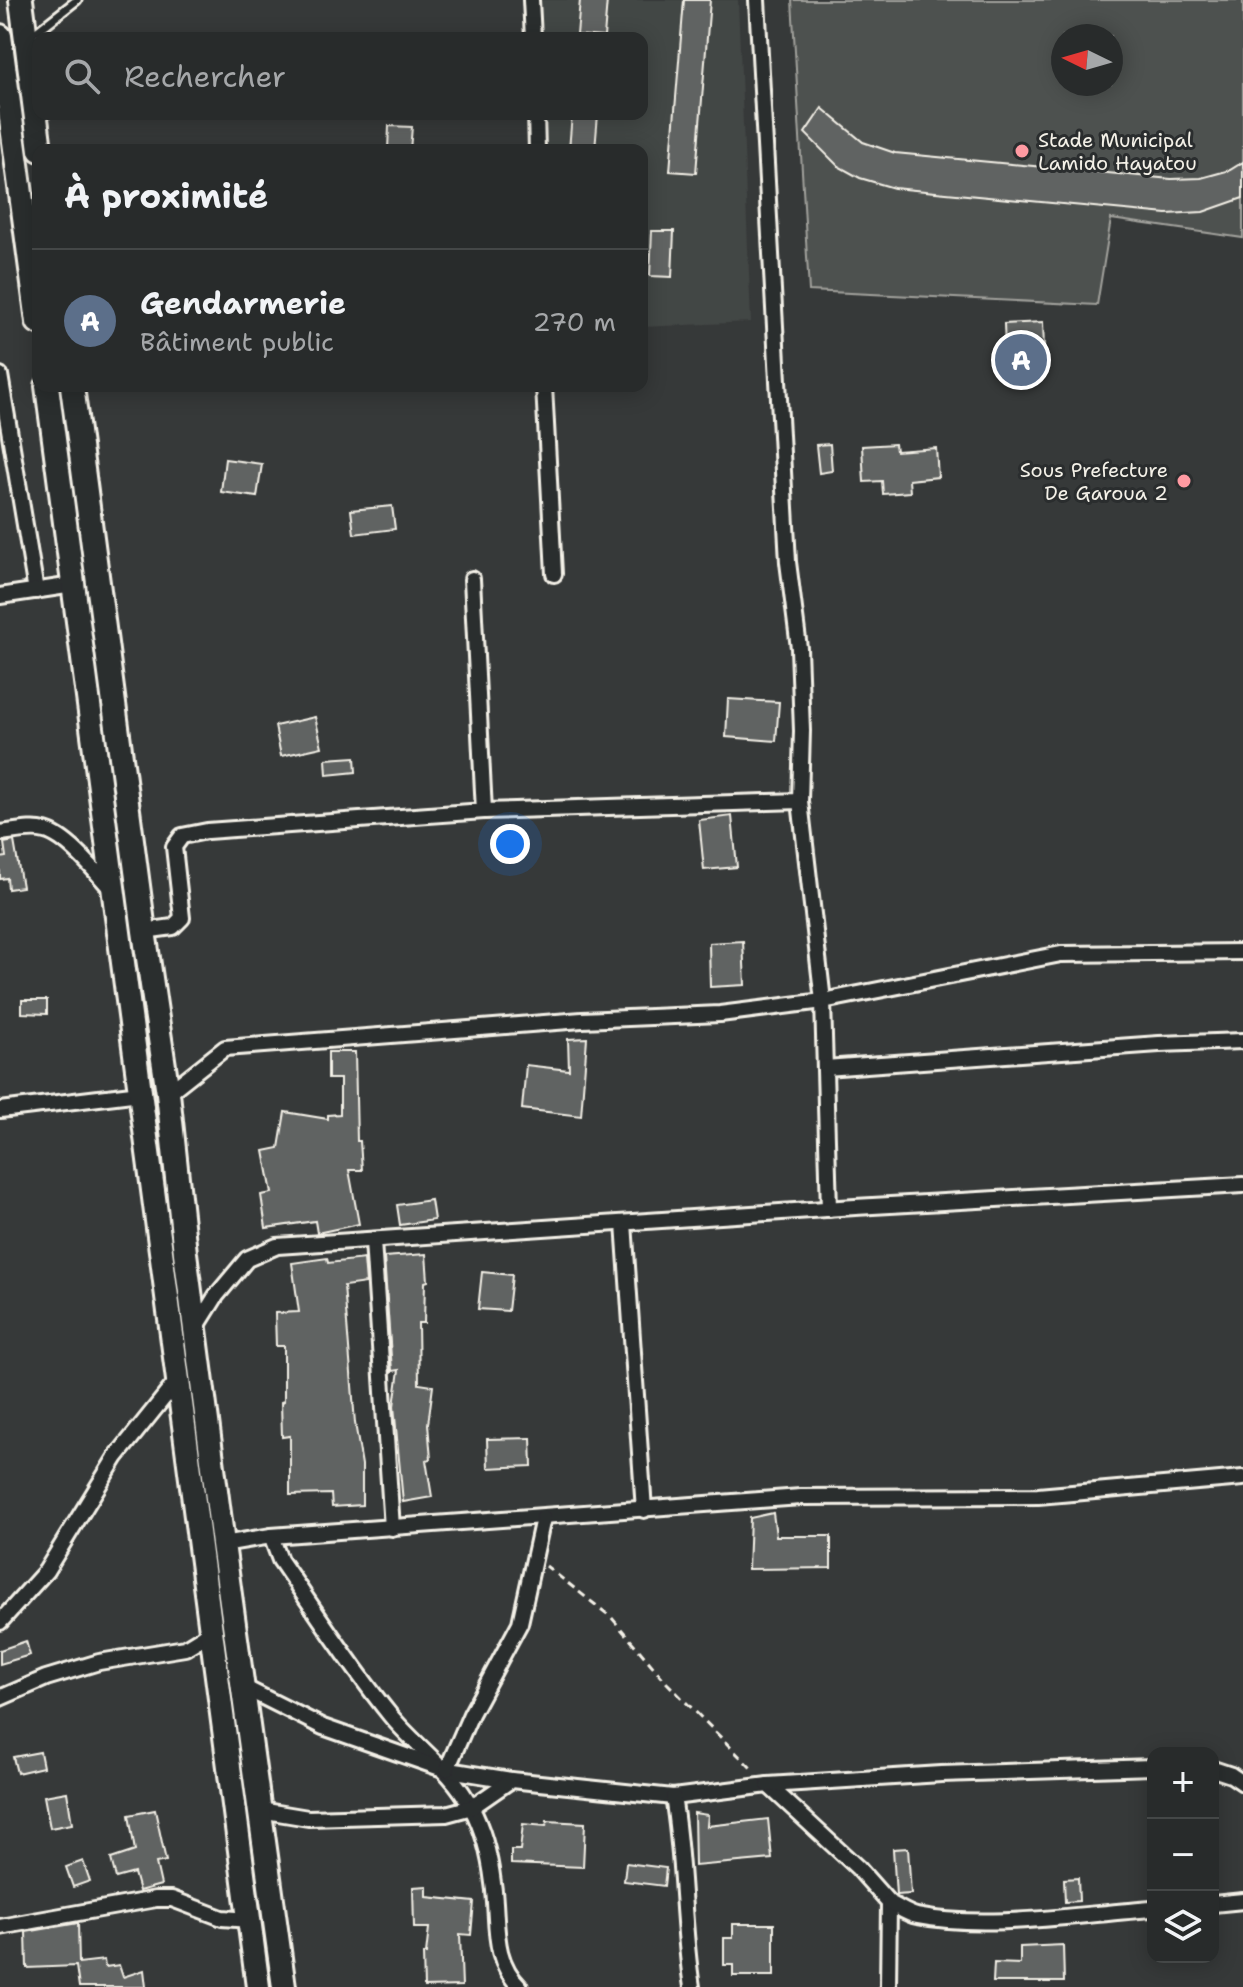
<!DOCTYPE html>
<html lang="fr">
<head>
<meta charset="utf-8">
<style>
	body { margin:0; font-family:"Shantell Sans",sans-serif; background:#343737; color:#f1f3f6 }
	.controls { position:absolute; right:24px; bottom:24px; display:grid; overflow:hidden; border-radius:16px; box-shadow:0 4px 20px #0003 }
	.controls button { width:72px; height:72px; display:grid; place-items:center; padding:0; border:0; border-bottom:2px solid #444747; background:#282b2b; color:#f1f3f6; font:40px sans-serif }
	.compass { position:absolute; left:1051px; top:24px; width:72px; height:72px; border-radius:50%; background:#282b2b; box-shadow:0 4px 20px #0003; rotate:275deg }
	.you { position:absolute; left:510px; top:844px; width:28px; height:28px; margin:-20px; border:6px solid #fff; border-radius:50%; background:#1a73e8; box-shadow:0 0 0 12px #1a73e833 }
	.badge { display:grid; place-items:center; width:52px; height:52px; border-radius:50%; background:#ff9aa2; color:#fff; font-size:26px; font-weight:700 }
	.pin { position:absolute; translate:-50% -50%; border:4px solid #fff; box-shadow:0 2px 8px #0006 }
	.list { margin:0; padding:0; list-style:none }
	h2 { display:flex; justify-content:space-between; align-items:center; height:104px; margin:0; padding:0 32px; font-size:34px }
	h2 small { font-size:26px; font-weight:400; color:#a5a7a9 }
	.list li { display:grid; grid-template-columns:52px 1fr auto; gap:24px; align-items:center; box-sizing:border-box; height:144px; padding:0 32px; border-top:2px solid #444747 }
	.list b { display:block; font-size:30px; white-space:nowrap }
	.list p { margin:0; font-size:26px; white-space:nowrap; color:#a5a7a9 }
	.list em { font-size:26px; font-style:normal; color:#a5a7a9 }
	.icon { flex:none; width:44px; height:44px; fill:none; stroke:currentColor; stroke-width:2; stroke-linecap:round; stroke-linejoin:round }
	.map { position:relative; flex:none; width:1243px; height:1987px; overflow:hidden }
	.search { position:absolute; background:#282b2b; box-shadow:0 4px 20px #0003; left:32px; top:32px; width:616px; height:88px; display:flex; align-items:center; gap:20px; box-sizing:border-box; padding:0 28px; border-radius:16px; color:#a5a7a9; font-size:30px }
	.panel { position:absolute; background:#282b2b; box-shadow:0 4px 20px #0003; left:32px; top:144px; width:616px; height:248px; border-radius:16px }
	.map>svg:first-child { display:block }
</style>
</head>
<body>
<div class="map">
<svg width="1243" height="1987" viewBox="0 0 1243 1987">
	<rect width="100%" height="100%" fill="#363939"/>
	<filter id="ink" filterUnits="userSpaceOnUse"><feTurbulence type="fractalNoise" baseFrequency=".0125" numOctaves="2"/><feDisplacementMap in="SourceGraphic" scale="16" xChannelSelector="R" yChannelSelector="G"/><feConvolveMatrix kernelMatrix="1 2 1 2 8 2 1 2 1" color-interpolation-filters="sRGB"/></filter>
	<g filter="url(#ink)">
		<polygon fill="#434645" points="525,0 738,0 751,322 642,327 642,150 532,150 530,114 642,114 642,38 527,38"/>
		<path fill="#4e514f" stroke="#a1a19c" stroke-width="2" fill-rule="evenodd" d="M792,0H1243V238L1111,219L1097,305L809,291ZM1063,36H1111V84H1063Z"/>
		<g fill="#616362" stroke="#f4f1e8" stroke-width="2">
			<polygon points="580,0 607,0 604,37 577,35"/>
			<polygon points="684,0 710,0 696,173 670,171"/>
			<polygon points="822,108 863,142 895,153 1171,179 1201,178 1230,170 1243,162 1243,198 1203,212 1167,214 894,188 860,178 838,166 805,133"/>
			<polygon points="572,114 598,114 595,150 569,150"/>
			<polygon points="389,126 412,127 410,150 388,150"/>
			<polygon points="652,231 674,231 672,277 650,276"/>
			<polygon points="1043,322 1045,374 1006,375 1004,324"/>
			<polygon points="830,444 832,471 819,473 816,445"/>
			<polygon points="895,444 896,451 936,448 938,477 909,480 910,492 883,494 882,481 864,482 862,446"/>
			<polygon points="225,459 262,464 257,497 221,492"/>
			<polygon points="392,506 395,529 354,534 351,510"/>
			<polygon points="728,699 779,702 776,741 726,737"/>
			<polygon points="315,717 322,747 281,756 275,726"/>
			<polygon points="355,757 356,772 327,775 326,759"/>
			<polygon points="732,816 737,867 704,870 699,820"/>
			<polygon points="14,841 22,887 8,889 7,878 0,879 0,858 6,857 4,843"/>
			<polygon points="743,941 745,985 710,987 709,943"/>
			<polygon points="22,1000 47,1000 47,1014 22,1013"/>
			<polygon points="587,1038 581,1116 522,1109 526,1065 569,1070 568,1039"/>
			<polygon points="328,1052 355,1052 357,1141 360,1141 362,1170 349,1170 359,1224 317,1233 315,1221 266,1228 261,1195 272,1193 264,1151 279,1148 285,1112 328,1119 328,1115 340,1114 340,1079 328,1079"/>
			<polygon points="431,1200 434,1220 400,1225 397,1205"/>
			<polygon points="426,1254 428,1281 425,1282 424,1323 418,1323 419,1384 433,1386 428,1424 431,1459 426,1460 432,1497 403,1502 394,1406 399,1370 392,1371 384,1257"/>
			<polygon points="327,1258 328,1263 364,1259 366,1283 344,1286 355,1423 362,1465 362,1505 332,1507 331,1494 290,1495 290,1436 282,1437 281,1402 284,1401 284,1346 276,1346 275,1313 299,1312 292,1263"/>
			<polygon points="482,1272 512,1275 508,1311 478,1309"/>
			<polygon points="531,1438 532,1466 488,1468 487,1439"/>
			<polygon points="773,1513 776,1536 831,1536 831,1568 748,1569 750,1518"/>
			<polygon points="26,1641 30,1655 0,1664 0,1650"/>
			<polygon points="40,1752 43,1767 17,1773 13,1757"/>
			<polygon points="67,1792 72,1824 50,1828 44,1796"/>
			<polygon points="155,1810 166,1861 156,1863 161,1885 139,1891 134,1873 116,1878 111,1859 135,1851 129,1815"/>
			<polygon points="694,1813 708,1815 707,1826 768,1819 772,1859 695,1866"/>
			<polygon points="547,1821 585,1823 583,1867 511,1864 511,1850 520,1850 523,1824 546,1826"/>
			<polygon points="908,1848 911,1894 896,1895 893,1849"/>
			<polygon points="83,1861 90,1881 73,1887 66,1867"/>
			<polygon points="626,1863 666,1868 664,1886 624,1881"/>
			<polygon points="1078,1878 1079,1901 1065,1902 1064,1879"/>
			<polygon points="427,1886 427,1897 474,1902 471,1935 460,1934 462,1986 424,1987 423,1954 426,1954 429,1928 414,1928 413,1887"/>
			<polygon points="78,1923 79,1963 104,1960 105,1967 119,1965 123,1977 144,1970 146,1987 79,1987 76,1966 27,1968 26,1932"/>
			<polygon points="733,1924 774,1924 774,1976 733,1976 733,1965 724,1965 724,1938 733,1938"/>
			<polygon points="1063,1945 1064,1982 993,1982 994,1963 1020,1964 1020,1947"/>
		</g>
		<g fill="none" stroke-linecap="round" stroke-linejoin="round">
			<defs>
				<polyline id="lane" points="31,36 77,0"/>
				<g id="street">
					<polyline points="531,0 533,38"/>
					<polyline points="757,0 788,562 799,648 802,731 800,801 823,1001 829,1209"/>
					<polyline points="536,114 537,150"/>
					<polyline points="0,375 36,591"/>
					<polyline points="544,386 554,574"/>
					<polyline points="472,579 484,811"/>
					<polyline points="0,596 73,585"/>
					<path d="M0,833C13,832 32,827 45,831C67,836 97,873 112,890"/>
					<polyline points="144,931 173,927 182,918 174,847 182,836 207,831 484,811 800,801"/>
					<polyline points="825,1068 1159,1044 1243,1041"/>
					<polyline points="168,1093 225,1048 582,1020 720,1014 823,1001 1061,954 1243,952"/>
					<polyline points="0,1110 140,1093"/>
					<polyline points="624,1223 644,1510"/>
					<polyline points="373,1241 392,1528"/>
					<polyline points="196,1328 216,1296 247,1259 277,1246 855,1207 1243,1185"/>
					<path d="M271,1536L280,1560C316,1612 351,1667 390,1715C416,1747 452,1770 471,1807C483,1829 490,1858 493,1883C499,1921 490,1957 520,1987"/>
					<polyline points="223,1544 271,1536 801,1497 1038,1496 1243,1478"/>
					<polyline points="0,1622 46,1571 116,1457 177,1381"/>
					<polyline points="243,1687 323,1727 443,1769 511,1780 673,1797 768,1785 858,1868 889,1903 888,1987"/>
					<polyline points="0,1698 46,1678 99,1662 185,1648 211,1632"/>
					<polyline points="447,1769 471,1714 520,1623 543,1518"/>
					<polyline points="1213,1769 1231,1775 1243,1783"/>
					<polyline points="768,1785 941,1774 1153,1767"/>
					<path d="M673,1797C684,1860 682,1924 692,1987"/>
					<polyline points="260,1810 308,1818 446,1814 472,1807 511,1780"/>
					<path d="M889,1903C898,1907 907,1914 917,1916C988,1930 1080,1914 1153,1909"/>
					<polyline points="1213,1904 1243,1901"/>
					<polyline points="0,1927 156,1899 172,1899 222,1918 250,1920"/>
				</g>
				<g id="primary">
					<polyline points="21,0 40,150"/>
					<polyline points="0,36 38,322"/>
					<polyline points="47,386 258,1987"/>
					<polyline points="72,386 144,931 168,1093 185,1253 223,1544 284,1987"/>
				</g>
			</defs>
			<use href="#lane" stroke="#f4f1e8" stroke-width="13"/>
			<use href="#street" stroke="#f4f1e8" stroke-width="20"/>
			<use href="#primary" stroke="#f4f1e8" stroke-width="28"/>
			<polyline stroke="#f4f1e8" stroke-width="3" stroke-dasharray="8 6" stroke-linecap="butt" points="546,1566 611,1617 667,1683 754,1771"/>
			<use href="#lane" stroke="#2a2d2e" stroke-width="7"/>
			<use href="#street" stroke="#2a2d2e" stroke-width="14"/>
			<use href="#primary" stroke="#2a2d2e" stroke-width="22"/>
		</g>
	</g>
	<g fill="#ff9aa2" stroke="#2a2d2e" stroke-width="3">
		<circle cx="1022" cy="151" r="8"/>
		<circle cx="1184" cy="481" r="8"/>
	</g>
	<g text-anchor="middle" stroke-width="6" stroke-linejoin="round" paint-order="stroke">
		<g font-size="20" fill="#f4f1e8" stroke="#2a2d2e" text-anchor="start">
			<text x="1038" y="147">Stade Municipal<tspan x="1038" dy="23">Lamido Hayatou</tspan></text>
			<text x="1168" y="477" text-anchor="end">Sous Prefecture<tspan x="1168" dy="23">De Garoua 2</tspan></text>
		</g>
	</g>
</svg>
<div class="controls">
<button>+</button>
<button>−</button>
<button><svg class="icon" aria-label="layers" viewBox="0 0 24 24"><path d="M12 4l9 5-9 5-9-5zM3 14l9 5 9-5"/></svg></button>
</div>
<svg class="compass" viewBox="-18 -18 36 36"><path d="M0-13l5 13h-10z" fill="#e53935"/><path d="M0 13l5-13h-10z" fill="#a5a7a9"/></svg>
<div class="you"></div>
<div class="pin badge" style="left:1021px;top:360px;background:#5c6f8a">A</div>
<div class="search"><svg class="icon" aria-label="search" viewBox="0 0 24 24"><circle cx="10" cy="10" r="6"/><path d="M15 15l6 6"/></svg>Rechercher</div>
<section class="panel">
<h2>À proximité<small></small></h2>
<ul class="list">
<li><span class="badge" style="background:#5c6f8a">A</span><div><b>Gendarmerie</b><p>Bâtiment public</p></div><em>270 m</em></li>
</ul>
</section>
</div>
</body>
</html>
